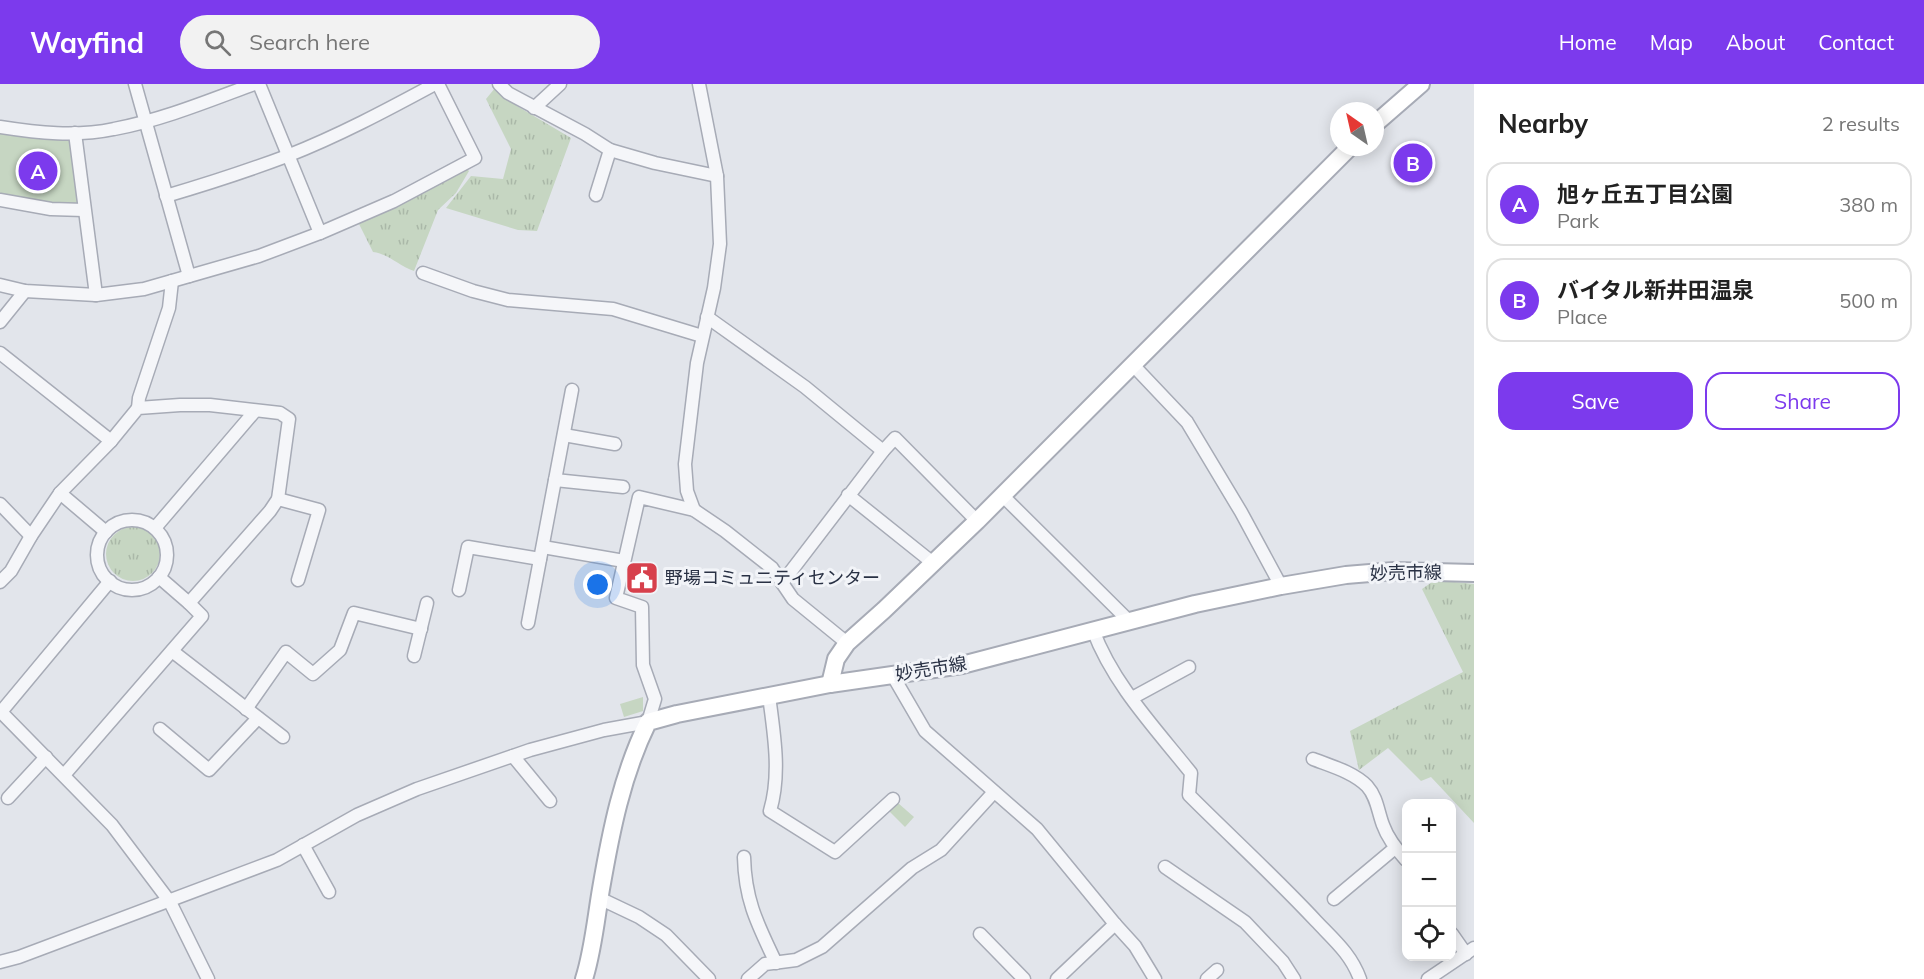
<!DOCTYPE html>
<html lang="en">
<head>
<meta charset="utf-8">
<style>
	body { margin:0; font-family:Mulish,"Noto Sans JP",sans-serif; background:#f2f2f2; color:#222 }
	.controls { position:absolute; right:18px; bottom:18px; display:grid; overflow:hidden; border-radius:12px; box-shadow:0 3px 15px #0003 }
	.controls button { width:54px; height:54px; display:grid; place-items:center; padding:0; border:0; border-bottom:2px solid #e0e0e0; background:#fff; color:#222; font:30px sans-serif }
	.compass { position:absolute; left:1330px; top:18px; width:54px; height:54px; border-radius:50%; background:#fff; box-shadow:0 3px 15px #0003; rotate:326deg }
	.you { position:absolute; left:598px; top:501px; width:21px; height:21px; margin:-15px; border:4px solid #fff; border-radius:50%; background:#1a73e8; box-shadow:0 0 0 9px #1a73e833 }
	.badge { display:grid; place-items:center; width:39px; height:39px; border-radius:50%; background:#7c3aed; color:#fff; font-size:20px; font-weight:700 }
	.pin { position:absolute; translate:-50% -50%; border:3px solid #fff; box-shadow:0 2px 6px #0006 }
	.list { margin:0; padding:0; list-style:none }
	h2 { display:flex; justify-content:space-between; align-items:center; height:78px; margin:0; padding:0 24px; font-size:26px }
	h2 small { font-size:20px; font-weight:400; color:#767676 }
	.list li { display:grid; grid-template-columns:39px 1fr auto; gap:18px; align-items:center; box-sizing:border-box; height:84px; margin:0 12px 12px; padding:0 12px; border:2px solid #e0e0e0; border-radius:18px }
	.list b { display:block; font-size:22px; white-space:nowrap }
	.list p { margin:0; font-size:20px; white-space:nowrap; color:#767676 }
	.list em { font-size:20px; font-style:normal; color:#767676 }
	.actions { display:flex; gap:12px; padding:18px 24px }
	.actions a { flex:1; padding:14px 0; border:2px solid #7c3aed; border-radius:18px; text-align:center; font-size:21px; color:#7c3aed }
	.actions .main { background:#7c3aed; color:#fff }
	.icon { flex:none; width:33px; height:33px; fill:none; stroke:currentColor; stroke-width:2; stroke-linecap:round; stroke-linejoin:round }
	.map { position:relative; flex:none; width:1474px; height:895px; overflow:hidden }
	header { display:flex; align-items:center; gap:36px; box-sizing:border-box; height:84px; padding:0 30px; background:#7c3aed; color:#fff }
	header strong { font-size:28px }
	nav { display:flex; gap:33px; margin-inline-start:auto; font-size:21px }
	.search { width:420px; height:54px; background:#f2f2f2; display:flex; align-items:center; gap:15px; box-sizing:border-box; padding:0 21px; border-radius:33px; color:#767676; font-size:22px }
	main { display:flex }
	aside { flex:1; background:#fff }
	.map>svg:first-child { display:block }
</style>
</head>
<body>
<header>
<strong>Wayfind</strong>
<div class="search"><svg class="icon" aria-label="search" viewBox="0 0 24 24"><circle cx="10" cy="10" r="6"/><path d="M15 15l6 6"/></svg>Search here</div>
<nav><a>Home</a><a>Map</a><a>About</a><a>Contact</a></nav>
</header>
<main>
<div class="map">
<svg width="1474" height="895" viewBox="0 0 1474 895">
	<defs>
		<pattern id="grass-tufts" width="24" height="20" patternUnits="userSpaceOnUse" patternTransform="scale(1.5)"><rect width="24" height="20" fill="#c6d6c2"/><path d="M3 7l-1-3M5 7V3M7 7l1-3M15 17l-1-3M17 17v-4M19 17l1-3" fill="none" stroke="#aab8a8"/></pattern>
	</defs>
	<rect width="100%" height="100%" fill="#e2e5eb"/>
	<g fill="url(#grass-tufts)">
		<polygon points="495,4 517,22 571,54 537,147 518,146 446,124 471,92 503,95 511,65 486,15"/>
		<path d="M467,85L469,87L456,109L438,126L414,187C399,182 389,170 373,168L358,138L406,117Z"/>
		<circle cx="133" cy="470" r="27"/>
		<polygon points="1435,496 1474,500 1474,739 1431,693 1421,697 1388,664 1359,686 1350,647 1463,588 1422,505"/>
	</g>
	<g fill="#c6d6c2">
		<polygon points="0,48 65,53 74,61 80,117 74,124 0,114"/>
		<polygon points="643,613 643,627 624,633 620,620"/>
		<polygon points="898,719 914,733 905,743 889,727"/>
	</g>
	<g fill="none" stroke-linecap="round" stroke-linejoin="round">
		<defs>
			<g id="street">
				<polyline points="135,0 189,192"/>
				<polyline points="259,0 320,149"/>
				<polyline points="499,0 508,9 585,50 610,66 655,79 717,92"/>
				<polyline points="534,24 560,0"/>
				<path d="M0,43C38,49 76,53 114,45C162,36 208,17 254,0"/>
				<polyline points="75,49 96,211"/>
				<polyline points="596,111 610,66"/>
				<path d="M166,112C207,100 247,87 287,72C338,52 387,26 435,0"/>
				<polyline points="0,116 51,125 84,126"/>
				<polyline points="423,189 473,207 508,216 613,225 702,252"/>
				<polyline points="0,201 25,207 96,211 144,205 259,172 320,149 394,117 475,74 438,0"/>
				<polyline points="707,233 805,303 883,367"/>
				<polyline points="0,238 25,207"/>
				<polyline points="0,269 111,357"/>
				<polyline points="1133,281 1187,338 1241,428 1281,502"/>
				<polyline points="138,324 139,314 169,224 172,197"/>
				<polyline points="564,351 615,360"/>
				<polyline points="555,396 623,403"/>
				<polyline points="60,409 106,448"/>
				<polyline points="848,411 933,479"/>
				<polyline points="1003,412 1129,537"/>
				<polyline points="278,415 319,426 298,496"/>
				<polyline points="0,420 31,452"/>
				<polyline points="694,426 687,407 685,380 697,279 714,204 720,160 717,92 699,0"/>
				<circle cx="132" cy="471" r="35"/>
				<polyline points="155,444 255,327"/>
				<polyline points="543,463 624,477"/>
				<polyline points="159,493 189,519"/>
				<polyline points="0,498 11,487 31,452 60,409 111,357 138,324 180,321 210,321 280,329 289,335 278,415 270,427 189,519 202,532 64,691"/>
				<polyline points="782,499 883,367 895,354 977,437"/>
				<polyline points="459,506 468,463 540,475"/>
				<polyline points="528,539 572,306"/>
				<path d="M1093,546C1113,600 1156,645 1191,689L1189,711C1231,753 1276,794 1316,837C1334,856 1351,870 1360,895"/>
				<polyline points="172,567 283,653"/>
				<polyline points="414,572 427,519"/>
				<polyline points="893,592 925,647 1037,745 1115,840 1135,862 1155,895"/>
				<path d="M769,612C774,650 781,690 770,727L835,768L893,715"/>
				<polyline points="1132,614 1189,583"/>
				<polyline points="246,625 286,568 313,590 340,566 354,529 421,545"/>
				<polyline points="0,627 112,741 170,818 208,895"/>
				<polyline points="1,628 110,497"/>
				<polyline points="160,645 209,686 258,634"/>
				<polyline points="513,672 550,717"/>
				<path d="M1313,675C1331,682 1353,688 1367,702C1377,713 1378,728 1383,741C1388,755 1397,766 1406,776"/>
				<polyline points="8,714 46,673"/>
				<polyline points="303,761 329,808"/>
				<path d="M744,773C745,817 758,841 776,879"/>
				<polyline points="1165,783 1245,838 1283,878 1294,895"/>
				<polyline points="599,814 639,833 666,851 709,895"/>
				<polyline points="1334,815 1395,764"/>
				<polyline points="980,850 1024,895"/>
				<polyline points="1452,850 1466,870"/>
				<polyline points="0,878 19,873 277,776 357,731 417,705 530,666 604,646 648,638 655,615 643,581 642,523 616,514 639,413 694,426 725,447 772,484 793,515 847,559"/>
				<polyline points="748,895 765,880 796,876 822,863 912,784 941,766 994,708"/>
				<polyline points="1057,895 1115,840"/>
				<polyline points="1207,895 1217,886"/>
				<polyline points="1428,895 1474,864"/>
			</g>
			<g id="secondary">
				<polyline points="1375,40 1421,0"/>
				<polyline points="830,600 836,575 847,559 884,526 977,437 1350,63"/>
				<path d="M584,895C593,867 596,834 601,805C611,747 622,691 648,638L677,630L830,600L962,581L1195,520L1281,502L1346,491L1394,487L1474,489"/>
			</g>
		</defs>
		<use href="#street" stroke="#a7abb6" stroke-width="15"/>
		<use href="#secondary" stroke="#a7abb6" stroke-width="20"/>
		<use href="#street" stroke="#f5f6f9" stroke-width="12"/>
		<use href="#secondary" stroke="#fff" stroke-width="16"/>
	</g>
	<defs>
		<symbol id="civic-square" viewBox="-11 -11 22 22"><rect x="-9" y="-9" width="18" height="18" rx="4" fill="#d7404c" stroke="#f2f4f8"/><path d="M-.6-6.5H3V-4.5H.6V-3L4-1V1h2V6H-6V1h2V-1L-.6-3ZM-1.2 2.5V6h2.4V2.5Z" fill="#fff"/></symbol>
	</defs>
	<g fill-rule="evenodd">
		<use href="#civic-square" x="623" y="475" width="38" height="38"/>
	</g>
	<g text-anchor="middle" stroke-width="6" stroke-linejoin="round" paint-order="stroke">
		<g font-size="18" fill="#293144" stroke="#f2f4f8">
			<text transform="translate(1406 489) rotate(-1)" y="6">妙売市線</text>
			<text transform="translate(931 585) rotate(-9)" y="6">妙売市線</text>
		</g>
		<g font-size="18" fill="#293144" stroke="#f2f4f8" text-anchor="start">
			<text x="665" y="500">野場コミュニティセンター</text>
		</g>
	</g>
</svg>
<div class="controls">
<button>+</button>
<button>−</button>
<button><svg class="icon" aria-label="locate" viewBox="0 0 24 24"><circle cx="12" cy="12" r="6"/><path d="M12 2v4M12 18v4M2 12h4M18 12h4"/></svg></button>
</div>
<svg class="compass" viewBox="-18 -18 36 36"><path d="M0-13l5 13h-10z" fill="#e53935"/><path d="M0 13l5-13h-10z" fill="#767676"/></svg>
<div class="you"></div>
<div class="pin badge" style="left:38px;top:87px">A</div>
<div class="pin badge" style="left:1413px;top:79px">B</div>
</div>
<aside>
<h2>Nearby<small>2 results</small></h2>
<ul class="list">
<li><span class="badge">A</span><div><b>旭ヶ丘五丁目公園</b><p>Park</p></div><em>380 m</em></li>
<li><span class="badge">B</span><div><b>バイタル新井田温泉</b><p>Place</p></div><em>500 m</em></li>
</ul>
<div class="actions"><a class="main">Save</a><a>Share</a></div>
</aside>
</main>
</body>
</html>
